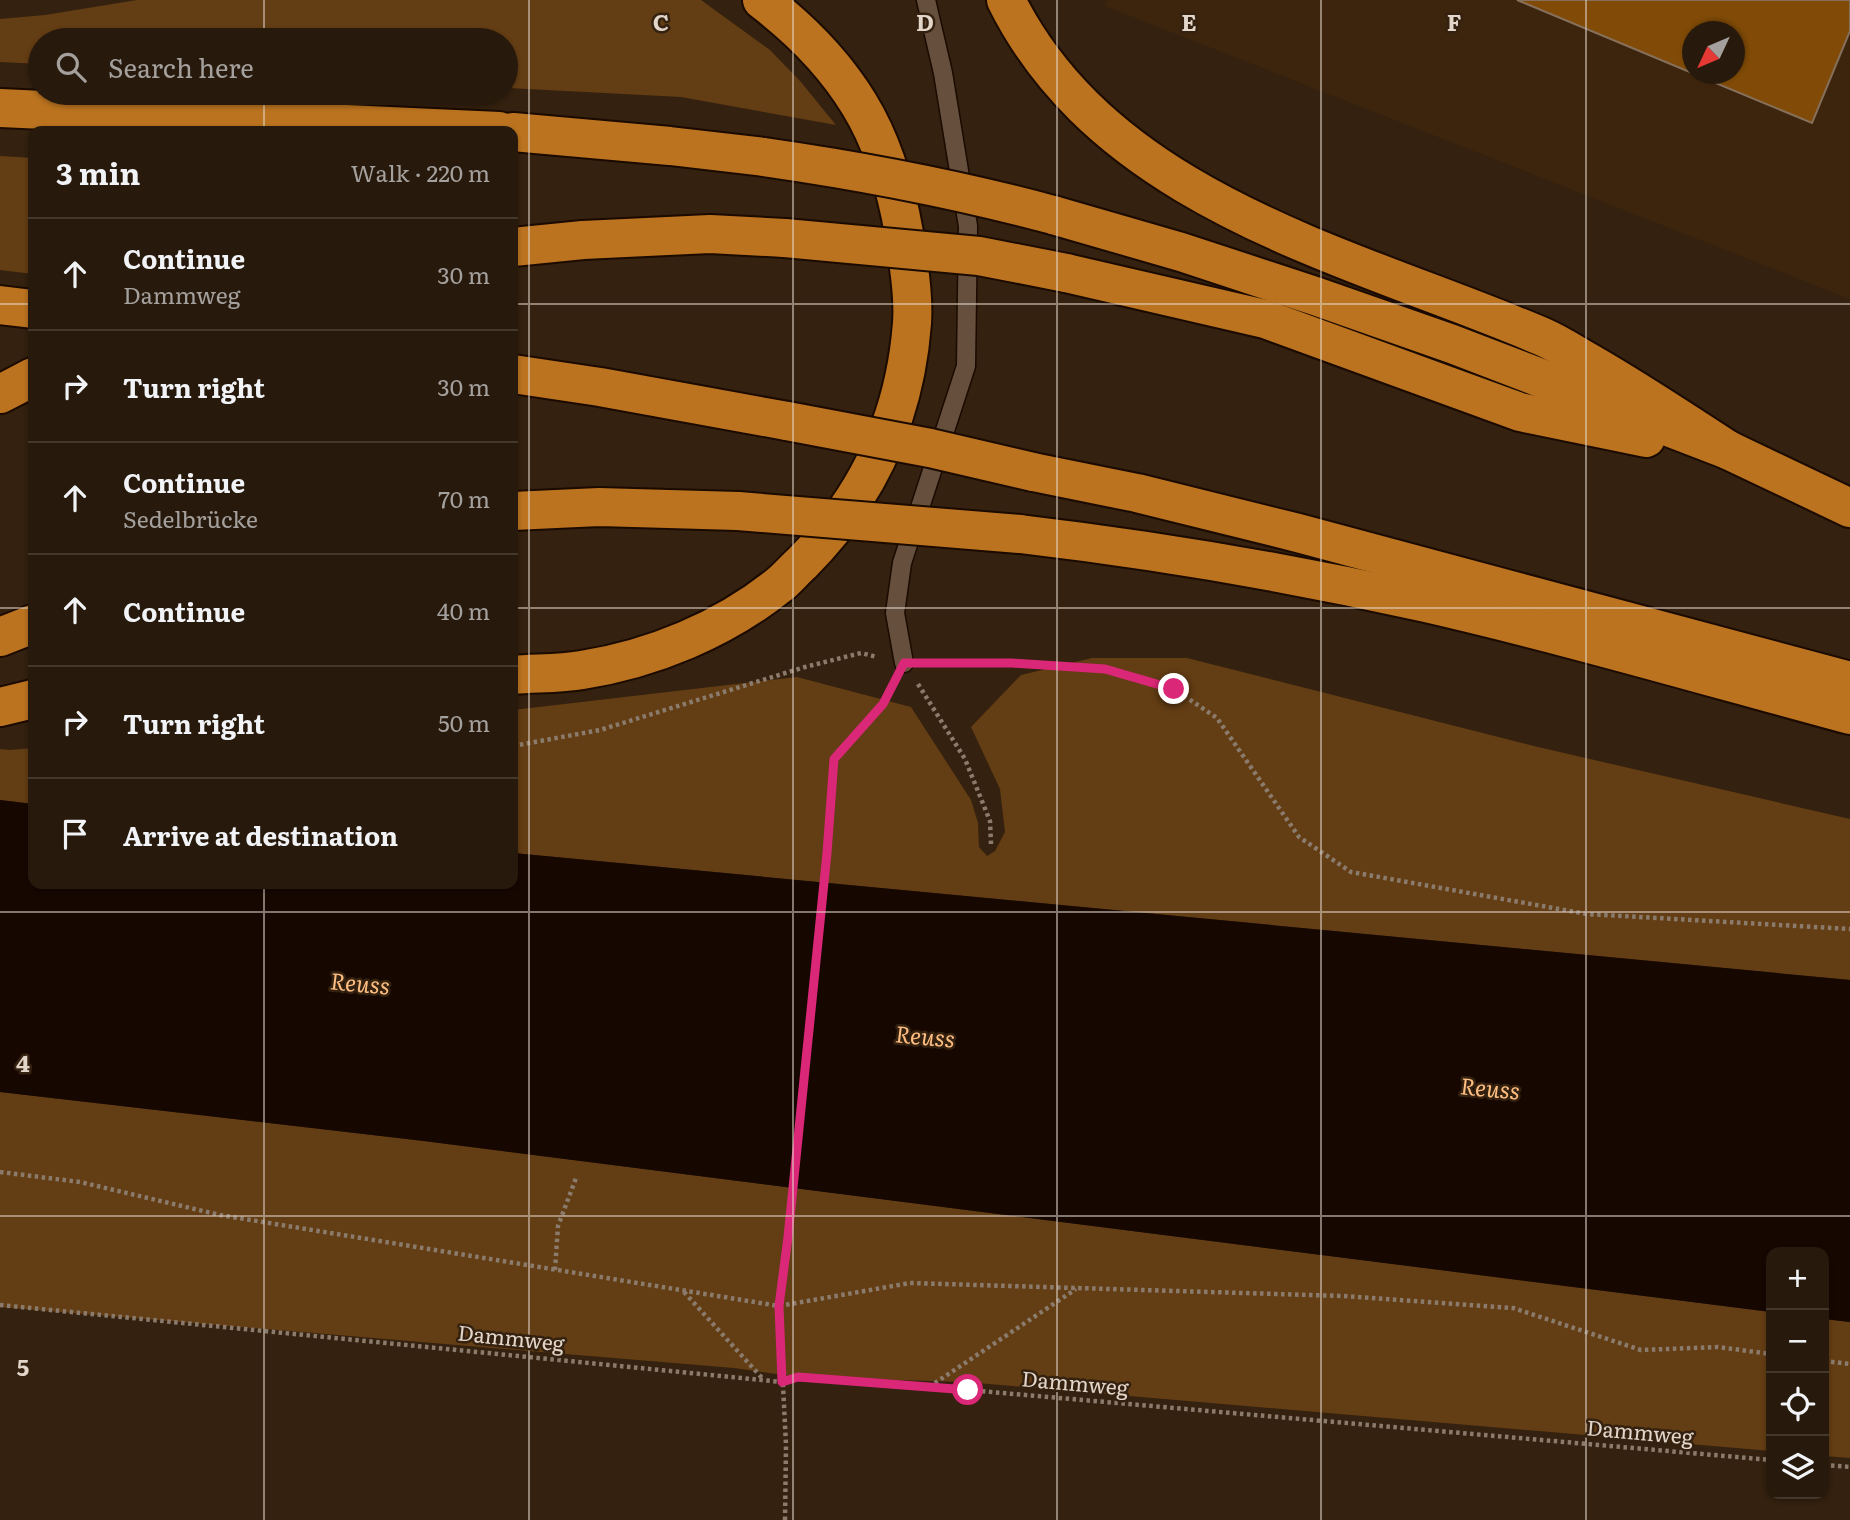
<!DOCTYPE html>
<html lang="en">
<head>
<meta charset="utf-8">
<style>
	body { margin:0; font-family:Literata,serif; background:#2f2214; color:#f1f3f6 }
	.controls { position:absolute; right:21px; bottom:21px; display:grid; overflow:hidden; border-radius:14px; box-shadow:0 2px 5px #0004 }
	.controls button { width:63px; height:63px; display:grid; place-items:center; padding:0; border:0; border-bottom:2px solid #43382c; background:#27190b; color:#f1f3f6; font:35px sans-serif }
	.compass { position:absolute; left:1682px; top:21px; width:63px; height:63px; border-radius:50%; background:#27190b; box-shadow:0 2px 5px #0004; rotate:226deg }
	.stop { position:absolute; width:21px; height:21px; margin:-16px; border:5px solid #db2777; border-radius:50%; background:#fff }
	.stop.end { background:#db2777; border-color:#fff; box-shadow:0 2px 7px #0008 }
	.list { margin:0; padding:0; list-style:none }
	h2 { display:flex; justify-content:space-between; align-items:center; height:91px; margin:0; padding:0 28px; font-size:30px }
	h2 small { font-size:23px; font-weight:400; color:#a4a09d }
	.list li { display:grid; grid-template-columns:46px 1fr auto; gap:21px; align-items:center; box-sizing:border-box; height:112px; padding:0 28px; border-top:2px solid #43382c }
	.list b { display:block; font-size:26px; white-space:nowrap }
	.list p { margin:0; font-size:23px; white-space:nowrap; color:#a4a09d }
	.list em { font-size:23px; font-style:normal; color:#a4a09d }
	.icon { flex:none; width:38px; height:38px; fill:none; stroke:currentColor; stroke-width:2; stroke-linecap:round; stroke-linejoin:round }
	.map { position:relative; flex:none; width:1850px; height:1520px; overflow:hidden }
	.search { position:absolute; background:#27190b; box-shadow:0 2px 5px #0004; left:28px; top:28px; width:490px; height:77px; display:flex; align-items:center; gap:18px; box-sizing:border-box; padding:0 24px; border-radius:38px; color:#a4a09d; font-size:26px }
	.panel { position:absolute; background:#27190b; box-shadow:0 2px 5px #0004; left:28px; top:126px; width:490px; height:763px; border-radius:14px }
	.map>svg:first-child { display:block }
</style>
</head>
<body>
<div class="map">
<svg width="1850" height="1520" viewBox="0 0 1850 1520">
	<rect width="100%" height="100%" fill="#34210f"/>
	<path fill="#3d250d" fill-rule="evenodd" d="M1107,0H1850V299L1105,6ZM1692,32H1734V74H1692Z"/>
	<g fill="#633d14">
		<polygon points="137,0 701,0 770,50 800,81 836,125 681,97 506,88 506,40 40,40 40,64 0,62 0,19 45,15"/>
		<polygon points="0,156 33,158 33,274 0,270"/>
		<polygon points="1092,658 1187,658 1538,747 1850,819 1850,980 513,853 513,710 797,677 911,707 971,800 978,823 979,847 987,856 995,851 1005,832 1000,789 971,727 1021,675"/>
		<polygon points="33,748 33,804 0,800 0,749 10,750"/>
		<polygon points="0,1092 424,1141 1771,1312 1771,1451 965,1382 798,1377 734,1368 0,1307"/>
		<polygon points="1824,1319 1850,1322 1850,1458 1824,1456"/>
	</g>
	<polygon fill="#160700" points="0,800 33,804 33,884 513,884 513,853 1850,980 1850,1322 1824,1319 1824,1252 1771,1252 1771,1312 424,1141 0,1092"/>
	<polygon fill="#814b07" stroke="#86705b" stroke-width="2" points="1517,0 1850,0 1850,31 1812,123 1694,74 1734,74 1734,32 1692,32 1692,73"/>
	<g fill="none" stroke-linecap="round" stroke-linejoin="round">
		<defs>
			<polyline id="lane" points="904,663 895,613 902,563 966,366 968,226 943,73 926,0"/>
			<g id="highway">
				<path d="M1006,0C1107,203 1353,256 1543,337C1559,344 1574,354 1590,363C1637,390 1682,420 1728,450"/>
				<polyline points="0,108 499,131"/>
				<polyline points="513,132 670,146 764,157"/>
				<polyline points="1053,215 1181,252 1315,296 1452,344 1728,450 1850,508"/>
				<polyline points="513,247 583,240 710,234 785,238"/>
				<polyline points="1066,273 1265,319 1520,412 1646,438"/>
				<polyline points="0,305 33,309"/>
				<polyline points="513,374 600,387 787,421"/>
				<polyline points="0,394 33,377"/>
				<polyline points="1033,472 1137,493 1298,533 1850,681"/>
				<polyline points="513,511 599,507 738,511"/>
				<path d="M1020,534C1156,550 1292,573 1426,603C1569,636 1709,677 1850,715"/>
				<polyline points="0,637 33,624"/>
				<path d="M513,675C535,673 559,674 582,670C652,659 723,630 779,585C787,579 794,570 802,563C869,496 905,417 912,323C914,296 908,260 904,233C896,188 883,143 859,104C834,63 800,29 762,0"/>
				<polyline points="0,707 33,699"/>
			</g>
		</defs>
		<use href="#lane" stroke="#1b0a00" stroke-width="21"/>
		<use href="#highway" stroke="#1b0a00" stroke-width="42"/>
		<g stroke="#8b7b6d" stroke-width="4.5" stroke-dasharray="3.5 3.5" stroke-linecap="butt">
			<polyline points="930,663 1012,663 1105,669 1174,689 1217,718 1299,837 1351,872 1587,914 1850,929"/>
			<polyline points="918,684 965,759 990,821 991,844"/>
			<polyline points="513,746 600,730 805,667 861,653 877,657"/>
			<polyline points="0,1172 80,1182 220,1215 779,1306 910,1283 1343,1296 1513,1308 1641,1350 1718,1347 1771,1354"/>
			<polyline points="555,1270 558,1226 576,1178"/>
			<polyline points="684,1292 763,1379"/>
			<polyline points="0,1305 782,1382 798,1377 968,1390 1771,1460"/>
			<polyline points="1824,1361 1850,1364"/>
			<polyline points="929,1387 1076,1289"/>
			<polyline points="1824,1465 1850,1467"/>
			<polyline points="785,1520 786,1445 779,1306 788,1237 827,853 834,759 883,704 893,686"/>
		</g>
		<use href="#lane" stroke="#66503d" stroke-width="18"/>
		<use href="#highway" stroke="#bb731f" stroke-width="38"/>
		<defs>
			<g id="highway-bridge">
				<path d="M764,157C862,171 957,189 1053,215"/>
				<polyline points="785,238 979,256 1066,273"/>
				<polyline points="787,421 930,448 1033,472"/>
				<polyline points="738,511 1020,534"/>
			</g>
		</defs>
		<use href="#highway-bridge" stroke="#1b0a00" stroke-width="42" stroke-linecap="butt"/>
		<use href="#highway-bridge" stroke="#bb731f" stroke-width="38"/>
	</g>
	<g fill="none" stroke-linecap="round" stroke-linejoin="round">
		<polyline stroke="#db2777" stroke-width="9" points="968,1390 798,1377 782,1382 779,1306 788,1237 827,853 834,759 883,704 904,663 1012,663 1105,669 1174,689"/>
	</g>
	<path fill="none" stroke="#e2d5ca" stroke-width="2" stroke-opacity="0.55" d="M264,0V40M529,0V1520M793,0V1520M1057,0V1520M1321,0V1520M1586,0V1520M264,93V131M0,304H33M513,304H1850M0,608H33M513,608H1850M264,884V1520M0,912H1850M0,1216H1850"/>
	<g text-anchor="middle" stroke-width="5" stroke-linejoin="round" paint-order="stroke">
		<g font-size="21" fill="#e2d5ca" stroke="#34210f">
			<text transform="translate(511 1339) rotate(6)" y="7">Dammweg</text>
			<text transform="translate(1075 1384) rotate(5)" y="7">Dammweg</text>
			<text transform="translate(1640 1433) rotate(5)" y="7">Dammweg</text>
		</g>
		<g font-size="23" font-style="italic" fill="#febe82" stroke="#34210f">
			<text transform="translate(360 984) rotate(5)" y="8">Reuss</text>
			<text transform="translate(925 1037) rotate(5)" y="8">Reuss</text>
			<text transform="translate(1490 1089) rotate(5)" y="8">Reuss</text>
		</g>
	</g>
	<g font-size="23" text-anchor="middle" font-weight="bold" fill="#e2d5ca" stroke="#34210f" stroke-width="5" stroke-linejoin="round" paint-order="stroke">
		<text x="661" y="31">C</text>
		<text x="925" y="31">D</text>
		<text x="1189" y="31">E</text>
		<text x="1454" y="31">F</text>
		<text x="23" y="1072">4</text>
		<text x="23" y="1376">5</text>
	</g>
</svg>
<div class="controls">
<button>+</button>
<button>−</button>
<button><svg class="icon" aria-label="locate" viewBox="0 0 24 24"><circle cx="12" cy="12" r="6"/><path d="M12 2v4M12 18v4M2 12h4M18 12h4"/></svg></button>
<button><svg class="icon" aria-label="layers" viewBox="0 0 24 24"><path d="M12 4l9 5-9 5-9-5zM3 14l9 5 9-5"/></svg></button>
</div>
<svg class="compass" viewBox="-18 -18 36 36"><path d="M0-13l5 13h-10z" fill="#e53935"/><path d="M0 13l5-13h-10z" fill="#a4a09d"/></svg>
<div class="stop" style="left:968px;top:1390px"></div>
<div class="stop end" style="left:1174px;top:689px"></div>
<div class="search"><svg class="icon" aria-label="search" viewBox="0 0 24 24"><circle cx="10" cy="10" r="6"/><path d="M15 15l6 6"/></svg>Search here</div>
<section class="panel">
<h2>3 min<small>Walk · 220 m</small></h2>
<ul class="list">
<li><svg class="icon" aria-label="ahead" viewBox="0 0 24 24"><path d="M12 20V5M6 11l6-6 6 6"/></svg><div><b>Continue</b><p>Dammweg</p></div><em>30 m</em></li>
<li><svg class="icon" aria-label="right" viewBox="0 0 24 24"><path d="M7 20v-9h11M14 6l5 5-5 5"/></svg><div><b>Turn right</b></div><em>30 m</em></li>
<li><svg class="icon" aria-label="ahead" viewBox="0 0 24 24"><path d="M12 20V5M6 11l6-6 6 6"/></svg><div><b>Continue</b><p>Sedelbrücke</p></div><em>70 m</em></li>
<li><svg class="icon" aria-label="ahead" viewBox="0 0 24 24"><path d="M12 20V5M6 11l6-6 6 6"/></svg><div><b>Continue</b></div><em>40 m</em></li>
<li><svg class="icon" aria-label="right" viewBox="0 0 24 24"><path d="M7 20v-9h11M14 6l5 5-5 5"/></svg><div><b>Turn right</b></div><em>50 m</em></li>
<li><svg class="icon" aria-label="arrive" viewBox="0 0 24 24"><path d="M6 21V4h12l-3 4 3 4H6"/></svg><div><b>Arrive at destination</b></div></li>
</ul>
</section>
</div>
</body>
</html>
